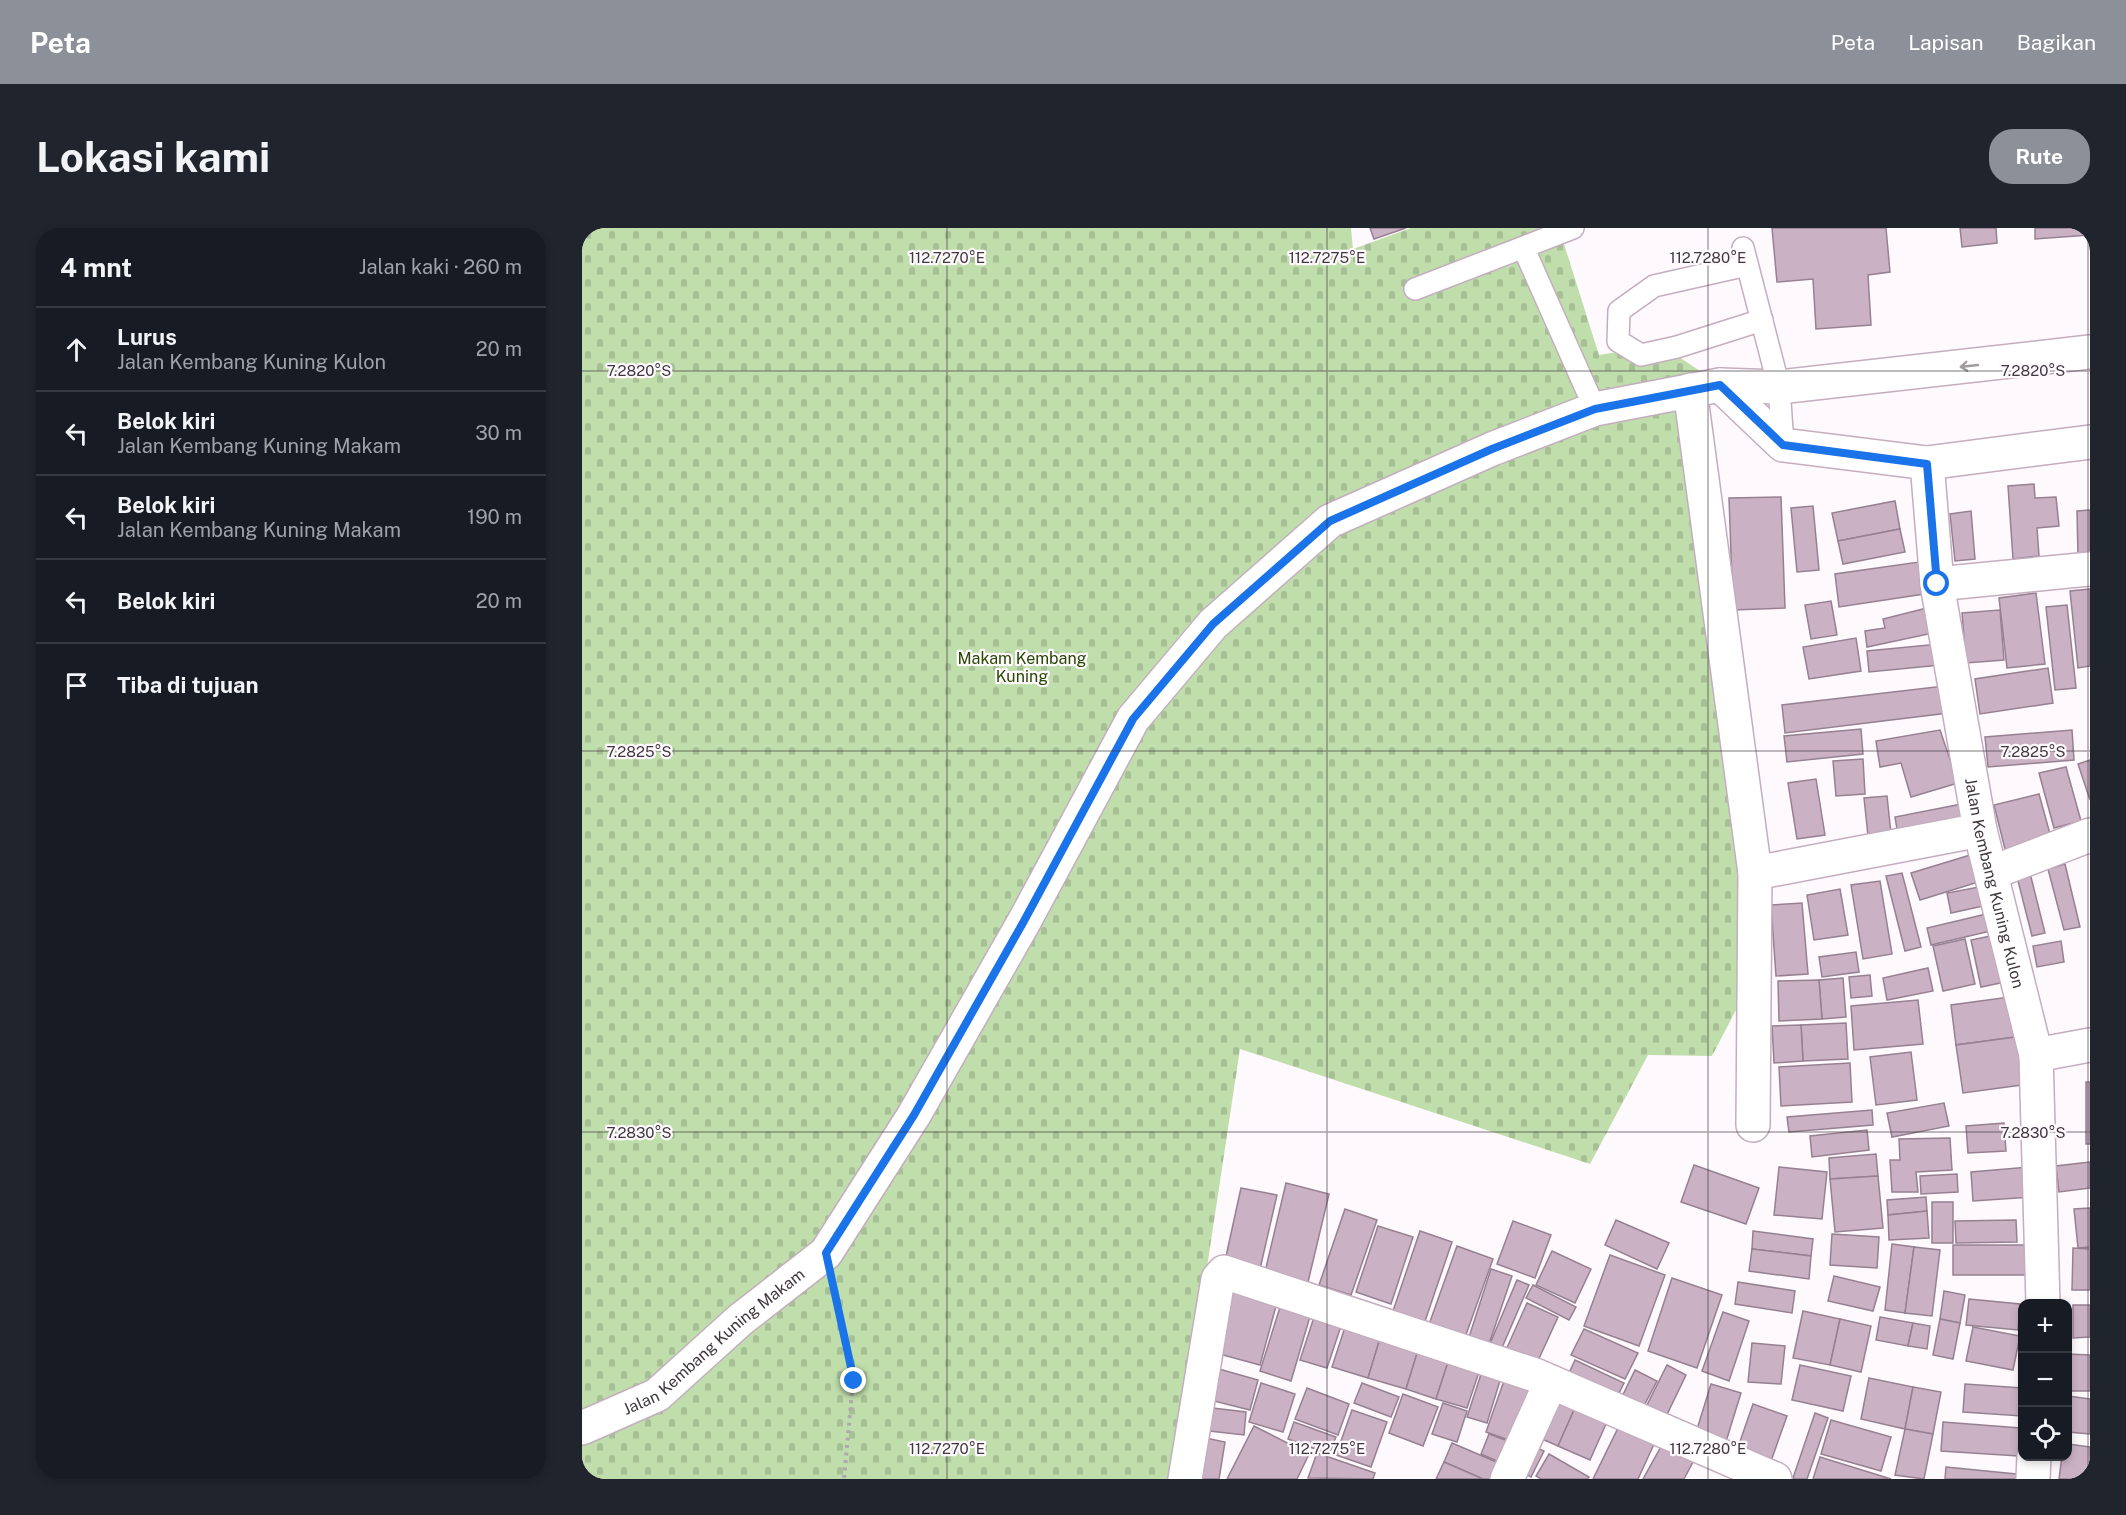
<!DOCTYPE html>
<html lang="id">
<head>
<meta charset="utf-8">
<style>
	body { margin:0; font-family:"Public Sans",sans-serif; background:#20242c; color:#f1f3f6 }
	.controls { position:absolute; right:18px; bottom:18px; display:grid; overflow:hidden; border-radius:12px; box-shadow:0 3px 9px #0003 }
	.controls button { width:54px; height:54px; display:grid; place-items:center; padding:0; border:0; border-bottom:2px solid #363941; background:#171b24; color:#f1f3f6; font:30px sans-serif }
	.stop { position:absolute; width:18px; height:18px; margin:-14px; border:4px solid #1a73e8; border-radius:50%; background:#fff }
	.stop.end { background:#1a73e8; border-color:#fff; box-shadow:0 2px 6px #0008 }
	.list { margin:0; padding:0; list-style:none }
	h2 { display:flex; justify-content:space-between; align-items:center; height:78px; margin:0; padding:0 24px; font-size:26px }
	h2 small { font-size:20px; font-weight:400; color:#9ea1a6 }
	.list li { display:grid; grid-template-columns:39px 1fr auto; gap:18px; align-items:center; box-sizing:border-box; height:84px; padding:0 24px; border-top:2px solid #363941 }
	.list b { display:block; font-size:22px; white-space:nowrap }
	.list p { margin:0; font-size:20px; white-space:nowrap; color:#9ea1a6 }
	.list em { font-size:20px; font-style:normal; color:#9ea1a6 }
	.icon { flex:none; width:33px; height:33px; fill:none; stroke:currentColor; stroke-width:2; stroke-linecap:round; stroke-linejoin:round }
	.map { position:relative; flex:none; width:1508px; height:1251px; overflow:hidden; border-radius:24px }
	header { display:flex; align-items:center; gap:36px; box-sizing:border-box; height:84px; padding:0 30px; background:#8c9099; color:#fff }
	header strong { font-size:28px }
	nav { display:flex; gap:33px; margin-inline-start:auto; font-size:21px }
	.intro { display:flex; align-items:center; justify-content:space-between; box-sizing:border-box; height:144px; padding:0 36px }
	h1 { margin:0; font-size:42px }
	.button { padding:15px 27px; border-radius:24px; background:#8c9099; color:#fff; font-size:21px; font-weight:700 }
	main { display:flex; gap:36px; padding:0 36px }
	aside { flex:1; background:#171b24; border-radius:24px; box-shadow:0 3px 9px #0003 }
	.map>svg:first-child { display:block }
</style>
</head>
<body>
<header>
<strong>Peta</strong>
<nav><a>Peta</a><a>Lapisan</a><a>Bagikan</a></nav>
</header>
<div class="intro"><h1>Lokasi kami</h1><a class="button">Rute</a></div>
<main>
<aside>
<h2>4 mnt<small>Jalan kaki · 260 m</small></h2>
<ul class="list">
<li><svg class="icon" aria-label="ahead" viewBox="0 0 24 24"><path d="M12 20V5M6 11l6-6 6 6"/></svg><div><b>Lurus</b><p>Jalan Kembang Kuning Kulon</p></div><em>20 m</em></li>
<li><svg class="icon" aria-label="left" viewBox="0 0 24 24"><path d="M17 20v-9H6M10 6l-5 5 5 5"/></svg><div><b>Belok kiri</b><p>Jalan Kembang Kuning Makam</p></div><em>30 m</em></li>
<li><svg class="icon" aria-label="left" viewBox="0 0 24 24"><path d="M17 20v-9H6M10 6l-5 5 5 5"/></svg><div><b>Belok kiri</b><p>Jalan Kembang Kuning Makam</p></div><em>190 m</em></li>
<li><svg class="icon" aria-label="left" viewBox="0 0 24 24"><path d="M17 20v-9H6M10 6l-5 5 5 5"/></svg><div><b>Belok kiri</b></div><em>20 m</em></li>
<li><svg class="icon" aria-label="arrive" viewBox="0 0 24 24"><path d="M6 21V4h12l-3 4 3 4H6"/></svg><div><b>Tiba di tujuan</b></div></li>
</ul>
</aside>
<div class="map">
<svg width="1508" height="1251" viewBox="0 0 1508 1251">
	<defs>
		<pattern id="cemetery-stones" width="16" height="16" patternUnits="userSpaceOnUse" patternTransform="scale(1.5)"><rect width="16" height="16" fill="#c0deab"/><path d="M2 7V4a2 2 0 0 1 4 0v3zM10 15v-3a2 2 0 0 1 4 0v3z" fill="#a6bf94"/></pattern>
	</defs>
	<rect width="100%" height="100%" fill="#fef9fd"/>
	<polygon fill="url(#cemetery-stones)" points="0,0 769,0 771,21 829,0 977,0 1017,127 1079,117 1118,143 1123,217 1155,437 1165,761 1130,828 1066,827 1008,936 658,821 593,1251 0,1251"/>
	<g fill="#cab2c4" stroke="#968091" stroke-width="1.5">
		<polygon points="788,0 824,0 792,11"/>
		<polygon points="1190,0 1304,0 1308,44 1286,47 1289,97 1234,101 1231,51 1195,54"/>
		<polygon points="1378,0 1414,0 1415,15 1380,19"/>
		<polygon points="1453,0 1508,0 1508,7 1453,11"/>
		<polygon points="1452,256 1453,270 1474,269 1477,298 1455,300 1457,328 1431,331 1426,258"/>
		<polygon points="1199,269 1203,380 1151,382 1147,270"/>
		<polygon points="1313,273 1318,301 1256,313 1250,285"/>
		<polygon points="1231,278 1237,342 1215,344 1209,280"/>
		<polygon points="1508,282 1508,328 1496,328 1495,283"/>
		<polygon points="1389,283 1393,331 1373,333 1368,286"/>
		<polygon points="1318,301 1323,324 1261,336 1256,313"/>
		<polygon points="1337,334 1342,366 1257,379 1253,346"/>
		<polygon points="1508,361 1508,438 1496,440 1488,363"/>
		<polygon points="1454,365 1463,436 1425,440 1417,370"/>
		<polygon points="1249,373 1255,407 1229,411 1223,377"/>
		<polygon points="1485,377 1494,460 1473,462 1464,379"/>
		<polygon points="1345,380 1351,405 1285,419 1283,403 1303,400 1301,391"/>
		<polygon points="1418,382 1422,432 1384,435 1380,385"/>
		<polygon points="1274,410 1279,443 1227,451 1221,419"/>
		<polygon points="1357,416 1358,437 1287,444 1285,423"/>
		<polygon points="1466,440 1471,475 1398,486 1393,451"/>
		<polygon points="1362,458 1366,485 1203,505 1200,477"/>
		<polygon points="1279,501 1281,526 1205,534 1202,508"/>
		<polygon points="1358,502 1376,555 1329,569 1319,535 1298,539 1294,513"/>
		<polygon points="1490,502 1492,532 1406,539 1403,509"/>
		<polygon points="1281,531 1283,566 1254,568 1251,533"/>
		<polygon points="1508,532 1508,572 1496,536"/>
		<polygon points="1484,539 1499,593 1472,600 1457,545"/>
		<polygon points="1234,551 1243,607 1215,611 1206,555"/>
		<polygon points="1457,566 1471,617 1425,629 1412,577"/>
		<polygon points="1305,568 1310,615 1287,617 1282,570"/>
		<polygon points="1385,575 1390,600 1317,613 1313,589"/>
		<polygon points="1398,624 1406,651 1338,672 1329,645"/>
		<polygon points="1483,636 1498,699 1482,702 1466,641"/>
		<polygon points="1447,641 1463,705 1450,708 1434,645"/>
		<polygon points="1320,645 1339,719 1323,723 1304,648"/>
		<polygon points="1298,653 1310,726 1281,731 1269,657"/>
		<polygon points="1402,658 1406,677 1369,685 1365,665"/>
		<polygon points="1258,661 1266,707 1232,712 1225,667"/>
		<polygon points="1220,675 1226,746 1194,748 1189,677"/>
		<polygon points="1413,684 1417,701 1349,717 1345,700"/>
		<polygon points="1418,706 1428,753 1399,759 1389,712"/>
		<polygon points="1383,711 1393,756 1361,763 1351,718"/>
		<polygon points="1479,713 1482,734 1455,739 1451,718"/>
		<polygon points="1274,724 1277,744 1240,749 1237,729"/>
		<polygon points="1346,740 1351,763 1305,772 1301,750"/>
		<polygon points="1288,747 1290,768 1269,770 1267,749"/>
		<polygon points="1261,750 1264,789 1240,791 1237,752"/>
		<polygon points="1237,752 1240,791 1197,793 1196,753"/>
		<polygon points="1435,768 1441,808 1374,817 1369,777"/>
		<polygon points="1336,772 1341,816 1272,822 1269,778"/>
		<polygon points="1264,795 1266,831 1221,833 1219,797"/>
		<polygon points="1219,797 1221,833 1192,835 1190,798"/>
		<polygon points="1441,808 1447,856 1381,865 1374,817"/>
		<polygon points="1329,824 1335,872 1294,877 1288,829"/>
		<polygon points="1268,835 1270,874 1199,878 1197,839"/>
		<rect x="1504" y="854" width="4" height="62"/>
		<polygon points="1362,875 1367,898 1310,909 1305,885"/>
		<polygon points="1290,882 1291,897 1207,904 1205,889"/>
		<polygon points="1422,895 1424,923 1386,925 1384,898"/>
		<polygon points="1285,902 1287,922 1230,929 1228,908"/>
		<polygon points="1368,910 1370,942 1334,944 1336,964 1310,964 1308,932 1318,932 1317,911"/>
		<polygon points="1294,926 1296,948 1248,951 1247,930"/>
		<polygon points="1508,934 1508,960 1477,964 1474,938"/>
		<polygon points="1112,937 1177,960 1164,996 1099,974"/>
		<polygon points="1197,939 1245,944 1240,991 1192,987"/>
		<polygon points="1447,939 1450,969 1391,973 1389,944"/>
		<polygon points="1375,946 1376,964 1339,966 1338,948"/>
		<polygon points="1296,948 1301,1000 1253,1004 1248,951"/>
		<polygon points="704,955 747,966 726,1054 683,1044"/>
		<polygon points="659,960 695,967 678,1041 643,1033"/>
		<polygon points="1344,969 1345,983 1306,987 1305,972"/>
		<rect x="1350" y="974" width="21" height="41"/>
		<polygon points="1508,980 1508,1019 1496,1020 1492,981"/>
		<polygon points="763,981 795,992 769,1067 737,1057"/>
		<polygon points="1345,983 1347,1010 1307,1012 1306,987"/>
		<polygon points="1034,992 1087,1015 1075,1041 1023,1017"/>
		<polygon points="1434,992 1435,1014 1374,1015 1373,993"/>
		<polygon points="931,993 969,1007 953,1050 915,1036"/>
		<polygon points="796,998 831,1009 809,1076 774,1064"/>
		<polygon points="838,1003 870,1014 842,1096 810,1086"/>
		<polygon points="1171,1003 1231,1011 1229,1028 1170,1021"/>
		<polygon points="1250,1006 1297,1009 1295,1040 1248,1037"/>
		<polygon points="1310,1016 1332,1019 1323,1085 1303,1082"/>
		<rect x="1371" y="1017" width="76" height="30"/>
		<polygon points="875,1018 911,1031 881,1115 845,1102"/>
		<polygon points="1332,1019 1358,1022 1350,1088 1323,1085"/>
		<polygon points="1491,1020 1508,1021 1508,1062 1490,1062"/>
		<polygon points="1170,1021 1229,1028 1227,1051 1167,1043"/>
		<polygon points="970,1023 1009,1041 993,1075 954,1057"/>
		<polygon points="1028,1027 1083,1047 1057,1118 1002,1098"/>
		<polygon points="909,1041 930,1048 907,1116 887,1109"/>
		<polygon points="1252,1048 1298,1059 1291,1083 1246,1073"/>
		<polygon points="1090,1050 1140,1067 1115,1140 1066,1123"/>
		<polygon points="935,1052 947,1057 919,1122 907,1118"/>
		<polygon points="649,1054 697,1067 678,1137 630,1124"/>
		<polygon points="1156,1054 1213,1063 1210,1085 1153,1076"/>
		<polygon points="951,1057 994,1079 987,1092 944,1070"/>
		<polygon points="1362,1063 1383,1067 1378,1095 1358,1091"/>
		<polygon points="1387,1071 1438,1076 1436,1102 1384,1097"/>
		<polygon points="945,1075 976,1089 954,1137 923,1124"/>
		<polygon points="699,1076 729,1085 709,1153 678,1143"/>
		<polygon points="1491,1077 1508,1077 1508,1109 1491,1110"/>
		<polygon points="735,1080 762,1089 745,1140 718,1132"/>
		<polygon points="1221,1083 1258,1091 1248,1137 1211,1130"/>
		<polygon points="1141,1084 1167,1093 1147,1153 1120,1143"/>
		<polygon points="1298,1089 1331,1095 1326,1118 1294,1112"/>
		<polygon points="1258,1091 1289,1098 1279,1144 1248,1137"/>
		<polygon points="1358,1091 1378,1095 1371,1131 1351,1127"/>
		<polygon points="1331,1095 1348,1098 1345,1121 1326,1118"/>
		<polygon points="764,1096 799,1107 786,1150 750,1139"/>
		<polygon points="1391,1099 1438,1108 1431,1142 1384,1133"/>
		<polygon points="1002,1101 1056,1125 1043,1151 989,1127"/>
		<polygon points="799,1107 837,1119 824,1161 786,1150"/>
		<polygon points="1170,1115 1203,1118 1199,1156 1166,1154"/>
		<polygon points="837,1119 868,1128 854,1171 824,1161"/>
		<polygon points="1486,1126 1508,1127 1508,1163 1486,1163"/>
		<polygon points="868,1128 899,1138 885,1180 854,1171"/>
		<polygon points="993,1132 1042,1155 1031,1177 983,1154"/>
		<polygon points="902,1137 921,1143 905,1195 885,1189"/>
		<polygon points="1085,1137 1104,1147 1079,1199 1059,1189"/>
		<polygon points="1218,1137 1269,1148 1261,1183 1210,1172"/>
		<polygon points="637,1141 676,1152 668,1182 628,1172"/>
		<polygon points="1053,1142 1075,1153 1056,1189 1035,1179"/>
		<polygon points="924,1147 958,1158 938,1216 904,1204"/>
		<polygon points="1287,1150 1331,1159 1323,1201 1279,1191"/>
		<polygon points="679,1155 713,1166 701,1204 667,1194"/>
		<polygon points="780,1155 817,1169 809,1189 772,1175"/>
		<polygon points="1129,1156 1159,1165 1142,1220 1112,1211"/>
		<polygon points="1383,1156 1440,1160 1440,1188 1381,1184"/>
		<polygon points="1331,1159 1359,1164 1351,1206 1323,1201"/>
		<polygon points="725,1160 767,1176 756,1207 713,1191"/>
		<polygon points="970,1162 996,1173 976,1218 951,1207"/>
		<polygon points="821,1166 856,1179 841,1218 807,1205"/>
		<polygon points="1486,1168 1508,1171 1508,1206 1486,1204"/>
		<polygon points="996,1173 1028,1187 1008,1232 976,1218"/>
		<polygon points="861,1175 885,1183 875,1214 850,1206"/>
		<polygon points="1171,1176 1205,1188 1189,1233 1155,1222"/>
		<polygon points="622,1179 664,1184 662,1207 619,1202"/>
		<polygon points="770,1182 805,1194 789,1239 754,1227"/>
		<polygon points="1233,1185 1246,1190 1225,1251 1213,1251 1211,1250"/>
		<polygon points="1249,1192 1309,1209 1299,1243 1239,1226"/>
		<polygon points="712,1194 754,1209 747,1226 706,1211"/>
		<polygon points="1361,1194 1438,1200 1436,1228 1359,1223"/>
		<polygon points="672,1198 727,1226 715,1251 645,1251"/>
		<polygon points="1037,1198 1073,1214 1056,1251 1011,1251"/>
		<polygon points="1323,1201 1351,1206 1342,1251 1313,1247"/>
		<polygon points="907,1206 939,1218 929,1239 899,1226"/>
		<polygon points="619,1209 643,1214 637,1251 612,1251"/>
		<polygon points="870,1215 926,1239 920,1251 901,1251 862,1234"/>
		<polygon points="1081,1215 1112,1232 1102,1251 1061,1251"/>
		<polygon points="947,1216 962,1223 949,1249 934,1241"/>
		<polygon points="1486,1216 1508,1219 1508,1251 1477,1251 1480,1228 1486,1228"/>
		<polygon points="735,1225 793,1245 791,1251 726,1250"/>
		<polygon points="967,1226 1007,1249 1006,1251 959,1251 954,1248"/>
		<polygon points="1238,1229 1309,1251 1231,1251"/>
		<polygon points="862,1234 901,1251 854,1251"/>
		<polygon points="1364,1239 1434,1246 1434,1251 1363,1251"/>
	</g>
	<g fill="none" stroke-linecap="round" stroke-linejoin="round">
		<defs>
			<g id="service">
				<polyline points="1161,20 1197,159 1201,217"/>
				<polyline points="942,21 1013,181"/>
				<polyline points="1165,37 1072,58 1037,83 1036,113 1059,127 1095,119 1180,92"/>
				<polyline points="833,61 991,0"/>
			</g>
			<g id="minor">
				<polyline points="1108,162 1173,645 1171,897"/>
				<path id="s1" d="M1345,235L1355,356L1398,602L1454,827L1461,1076"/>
				<polyline points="1355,356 1508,341"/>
				<polyline points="1173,645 1398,602"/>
				<polyline points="1409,645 1508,607"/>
				<polyline points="1454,827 1508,817"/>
				<polyline points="603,1251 636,1051 642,1044 953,1147 1193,1251"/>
				<polyline points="925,1251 969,1154"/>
				<polyline points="1451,1251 1452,1228"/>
			</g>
			<g id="tertiary">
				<polyline points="1138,157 1201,217 1345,235 1508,214"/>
				<path id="s2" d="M0,1200L75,1167L158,1092L244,1025L332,887L443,692L551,491L631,396L748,293L910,221L1013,181L1138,157L1197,159L1508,124"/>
			</g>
		</defs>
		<use href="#service" stroke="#c4adbf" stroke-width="24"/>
		<use href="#minor" stroke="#c4adbf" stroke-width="36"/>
		<use href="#tertiary" stroke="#c4adbf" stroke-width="36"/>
		<polyline stroke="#afa8ad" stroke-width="4" stroke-dasharray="3 4.5" stroke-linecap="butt" points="254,1069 271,1153 262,1251"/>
		<use href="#service" stroke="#fff" stroke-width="21"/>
		<use href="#minor" stroke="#fff" stroke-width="33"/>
		<use href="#tertiary" stroke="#fff" stroke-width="33"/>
	</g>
	<defs><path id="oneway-shaft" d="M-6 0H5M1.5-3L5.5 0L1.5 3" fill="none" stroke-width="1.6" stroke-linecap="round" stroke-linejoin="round" transform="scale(1.5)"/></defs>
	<use stroke="#a09c9f" href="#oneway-shaft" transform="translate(1387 138) rotate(174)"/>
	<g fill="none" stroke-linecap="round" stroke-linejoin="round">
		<polyline stroke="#1a73e8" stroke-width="8" points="272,1153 244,1025 332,887 442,693 551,491 631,396 748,293 910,221 1013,181 1138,157 1201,217 1345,236 1355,356"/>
	</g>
	<path fill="none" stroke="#41383f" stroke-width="1.5" stroke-opacity="0.45" d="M365,0V1251M745,0V1251M1126,0V1251M1506,0V1251M0,143H1508M0,523H1508M0,904H1508"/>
	<g text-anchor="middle" stroke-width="4.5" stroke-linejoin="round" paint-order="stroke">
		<g font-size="16" fill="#284703" stroke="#fef9fd">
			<text x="440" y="436">Makam Kembang<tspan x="440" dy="18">Kuning</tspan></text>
		</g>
		<g font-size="16" fill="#41383f" stroke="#fef9fd">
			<text dy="6" stroke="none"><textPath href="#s1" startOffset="426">Jalan Kembang Kuning Kulon</textPath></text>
			<text dy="6" stroke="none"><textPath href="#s2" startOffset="159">Jalan Kembang Kuning Makam</textPath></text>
		</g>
	</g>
	<g font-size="15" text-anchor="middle" fill="#41383f" stroke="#fef9fd" stroke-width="4.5" stroke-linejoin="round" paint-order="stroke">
		<text x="365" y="35">112.7270°E</text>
		<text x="745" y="35">112.7275°E</text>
		<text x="1126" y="35">112.7280°E</text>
		<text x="57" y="148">7.2820°S</text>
		<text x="1451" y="148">7.2820°S</text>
		<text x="57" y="529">7.2825°S</text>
		<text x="1451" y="529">7.2825°S</text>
		<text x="57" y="910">7.2830°S</text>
		<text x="1451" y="910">7.2830°S</text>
		<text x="365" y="1226">112.7270°E</text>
		<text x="745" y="1226">112.7275°E</text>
		<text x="1126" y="1226">112.7280°E</text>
	</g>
</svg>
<div class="controls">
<button>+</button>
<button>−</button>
<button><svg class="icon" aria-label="locate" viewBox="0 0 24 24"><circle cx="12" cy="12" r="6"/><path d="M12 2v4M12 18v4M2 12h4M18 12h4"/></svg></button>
</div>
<div class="stop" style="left:1355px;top:356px"></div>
<div class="stop end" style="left:272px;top:1153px"></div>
</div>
</main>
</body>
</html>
